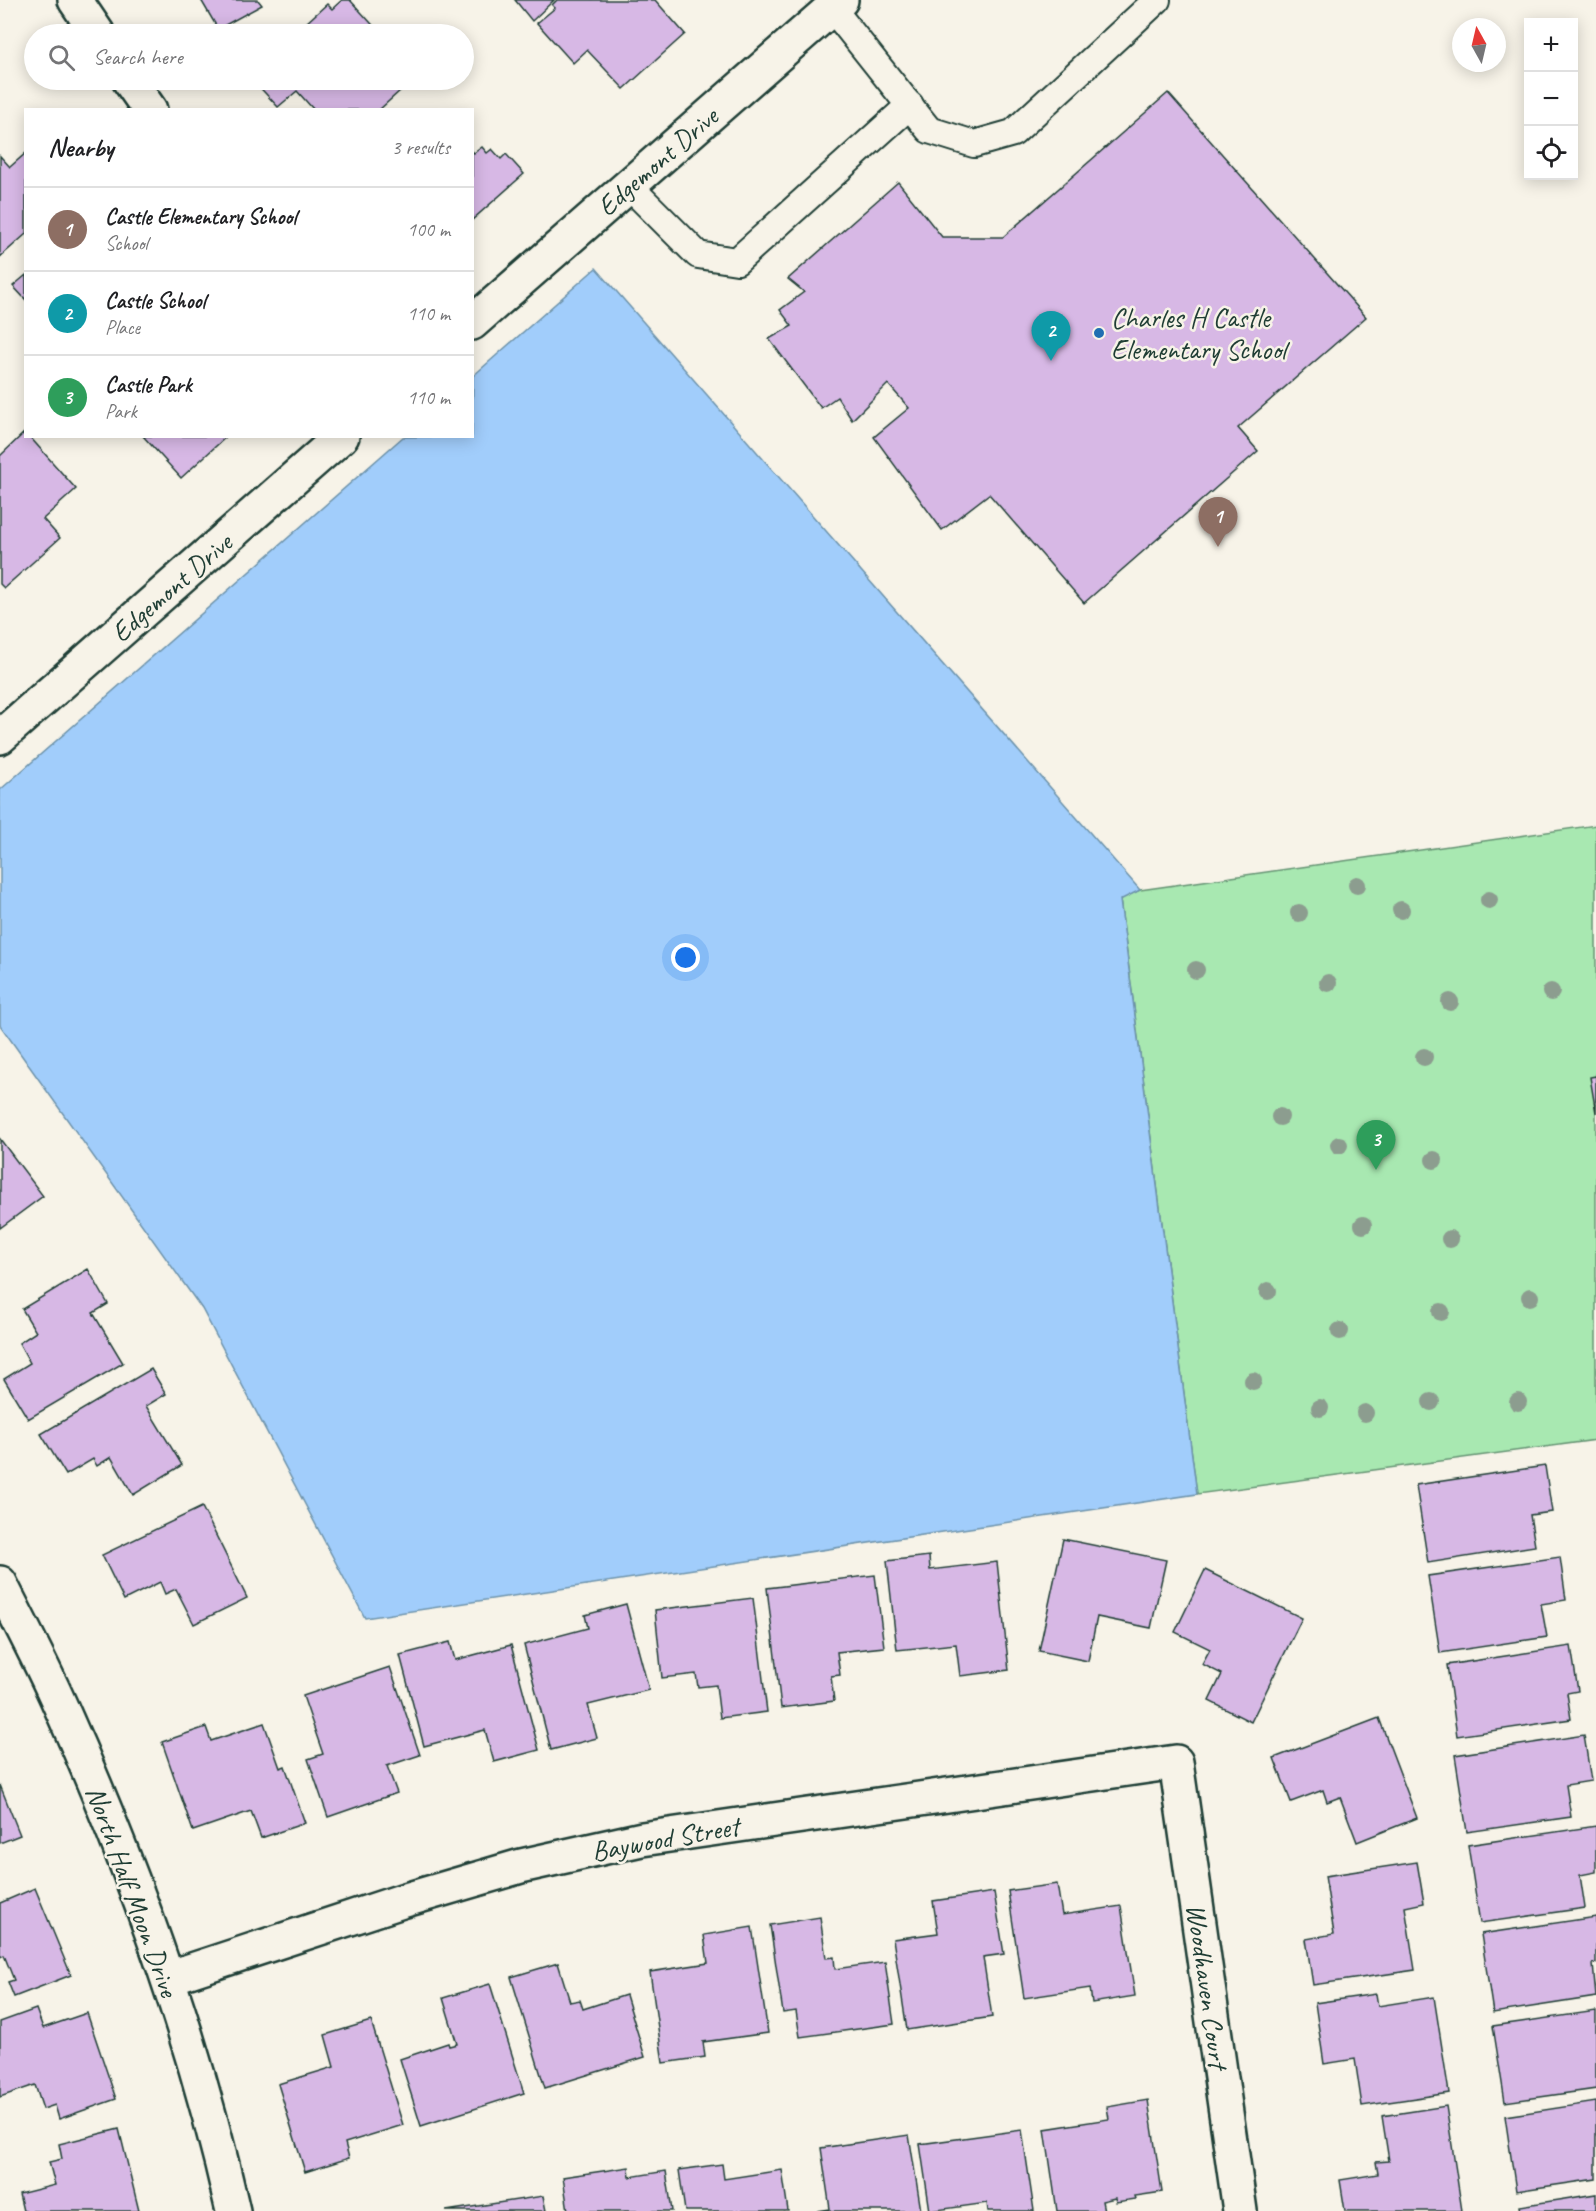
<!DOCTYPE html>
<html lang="en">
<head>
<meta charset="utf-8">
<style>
	body { margin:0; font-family:Caveat,sans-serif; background:#f6f6f6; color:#202124 }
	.controls { position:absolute; right:18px; top:18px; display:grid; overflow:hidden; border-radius:0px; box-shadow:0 3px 15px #0003 }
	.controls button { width:54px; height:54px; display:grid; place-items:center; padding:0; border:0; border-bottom:2px solid #e0e0e0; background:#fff; color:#202124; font:30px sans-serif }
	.compass { position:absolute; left:1452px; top:18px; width:54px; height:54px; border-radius:50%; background:#fff; box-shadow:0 3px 15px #0003; rotate:352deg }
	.you { position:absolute; left:686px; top:958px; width:21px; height:21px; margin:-15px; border:4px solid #fff; border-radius:50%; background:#1a73e8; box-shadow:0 0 0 9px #1a73e833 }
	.badge { display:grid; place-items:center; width:39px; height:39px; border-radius:50%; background:#1f6fb2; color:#fff; font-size:20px; font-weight:700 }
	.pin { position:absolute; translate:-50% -50px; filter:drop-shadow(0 2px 3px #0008) }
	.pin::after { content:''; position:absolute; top:32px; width:21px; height:18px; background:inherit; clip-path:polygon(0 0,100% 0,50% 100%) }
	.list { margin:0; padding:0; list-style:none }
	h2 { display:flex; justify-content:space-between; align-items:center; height:78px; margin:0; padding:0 24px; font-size:26px }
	h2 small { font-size:20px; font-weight:400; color:#757577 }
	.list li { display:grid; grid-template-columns:39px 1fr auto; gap:18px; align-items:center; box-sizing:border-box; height:84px; padding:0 24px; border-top:2px solid #e0e0e0 }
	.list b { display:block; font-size:22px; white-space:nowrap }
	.list p { margin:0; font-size:20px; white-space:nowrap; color:#757577 }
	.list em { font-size:20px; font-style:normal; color:#757577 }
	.icon { flex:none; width:33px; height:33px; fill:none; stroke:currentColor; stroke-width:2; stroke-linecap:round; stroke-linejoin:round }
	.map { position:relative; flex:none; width:1596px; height:2211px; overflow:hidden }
	.search { position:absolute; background:#fff; box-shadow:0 3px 15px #0003; left:24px; top:24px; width:450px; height:66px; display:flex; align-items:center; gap:15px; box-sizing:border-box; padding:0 21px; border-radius:33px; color:#757577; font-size:22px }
	.panel { position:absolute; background:#fff; box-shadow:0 3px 15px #0003; left:24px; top:108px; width:450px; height:330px; border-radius:0px }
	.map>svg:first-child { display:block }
</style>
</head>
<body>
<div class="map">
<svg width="1596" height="2211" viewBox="0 0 1596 2211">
	<rect width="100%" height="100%" fill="#f7f3e8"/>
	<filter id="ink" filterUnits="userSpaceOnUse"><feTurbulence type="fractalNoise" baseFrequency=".0167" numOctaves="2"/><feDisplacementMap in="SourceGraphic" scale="12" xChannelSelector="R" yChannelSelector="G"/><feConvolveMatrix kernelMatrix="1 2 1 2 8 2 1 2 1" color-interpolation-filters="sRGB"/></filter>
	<g filter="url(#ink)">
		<polygon fill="#a8e8b1" stroke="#649272" stroke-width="1.5" points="1596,825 1596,1440 1197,1494 1120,899 1140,890"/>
		<polygon fill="#a1cdfb" stroke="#6d93ab" stroke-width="1.5" points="596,268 1140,890 1120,900 1197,1494 365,1618 202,1309 0,1025 0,790 403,437 472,436 473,376"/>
		<g fill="#d7b8e5" stroke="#1f3d34" stroke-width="1.5">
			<polygon points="201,0 258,0 262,5 218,29"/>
			<polygon points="342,0 350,0 381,34 294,34 327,4 332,9"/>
			<polygon points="515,0 554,0 532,21"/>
			<polygon points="557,0 655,0 685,34 624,89 587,50 573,63 537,23 555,8 552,5"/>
			<polygon points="253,80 392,80 401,90 379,110 314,110 297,91 278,107"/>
			<polygon points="1168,93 1366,317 1238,428 1258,451 1084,603 989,494 942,530 874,437 909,408 888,384 852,420 837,397 821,408 769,339 792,326 780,310 804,292 788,279 898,182 942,237 1003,237"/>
			<polygon points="482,147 487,153 492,149 501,159 506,154 524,174 472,220 472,151 474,153"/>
			<polygon points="26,153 26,234 0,257 0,156 10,167"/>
			<polygon points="26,275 26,300 13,286"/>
			<polygon points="25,432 26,436 29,436 76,489 43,519 60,538 4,588 0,584 0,456"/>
			<polygon points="143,436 227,436 181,478"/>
			<polygon points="1596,1076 1596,1113 1590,1077"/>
			<polygon points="0,1139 43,1196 0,1228"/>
			<polygon points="88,1269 108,1304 93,1313 123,1363 28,1419 4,1379 30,1363 19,1343 36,1332 22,1309"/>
			<polygon points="151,1369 166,1394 146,1406 182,1465 133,1495 111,1457 97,1466 93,1459 66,1475 41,1434"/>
			<polygon points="1545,1466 1552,1512 1530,1515 1535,1546 1428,1563 1416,1485"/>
			<polygon points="202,1507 247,1598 194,1624 176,1589 165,1594 160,1582 124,1600 102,1555"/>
			<polygon points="1063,1539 1166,1560 1151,1628 1097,1617 1088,1661 1039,1651"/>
			<polygon points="929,1556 930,1570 997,1562 1009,1670 960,1676 956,1644 897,1650 887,1561"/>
			<polygon points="1560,1557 1566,1600 1541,1604 1547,1637 1440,1653 1428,1576"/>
			<polygon points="1205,1570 1302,1618 1251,1722 1209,1701 1222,1674 1202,1664 1210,1649 1175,1632"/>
			<polygon points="875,1575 884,1647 837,1652 840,1675 831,1676 834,1701 781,1708 767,1588"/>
			<polygon points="753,1598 767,1712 720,1718 716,1685 698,1687 696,1674 662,1678 655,1610"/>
			<polygon points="626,1604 649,1690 588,1705 597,1738 551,1750 524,1645 588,1628 585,1615"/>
			<polygon points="450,1642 455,1660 511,1645 539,1750 494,1762 485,1730 424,1746 400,1655"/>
			<polygon points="1571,1646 1578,1691 1567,1693 1571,1719 1457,1736 1447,1665"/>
			<polygon points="390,1667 420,1755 387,1766 397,1793 328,1817 308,1759 323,1754 303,1696"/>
			<polygon points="1379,1718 1417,1818 1357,1842 1340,1797 1327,1802 1323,1790 1291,1802 1274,1758"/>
			<polygon points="264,1723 280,1768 285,1766 305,1823 261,1838 251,1811 193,1831 162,1742 206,1727 211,1741"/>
			<polygon points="1584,1735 1591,1781 1566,1785 1571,1817 1467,1832 1455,1755"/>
			<polygon points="0,1785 20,1835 0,1843"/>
			<polygon points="1596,1826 1596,1872 1580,1875 1585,1908 1480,1923 1468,1845"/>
			<polygon points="1417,1862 1424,1903 1405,1907 1415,1970 1313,1985 1306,1939 1334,1934 1325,1876"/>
			<polygon points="1057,1884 1062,1915 1121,1906 1135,1996 1092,2003 1090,1988 1024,1998 1008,1891"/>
			<polygon points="35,1888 71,1975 14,1997 8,1982 14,1980 4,1955 0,1957 0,1903"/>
			<polygon points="994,1892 1004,1954 983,1957 992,2017 907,2030 893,1939 938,1933 933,1901"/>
			<polygon points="820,1917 826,1958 834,1957 835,1969 885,1962 894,2024 800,2037 796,2011 783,2013 770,1925"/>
			<polygon points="1596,1917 1596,1963 1593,1964 1596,1997 1493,2013 1481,1934"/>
			<polygon points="752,1927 768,2033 703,2042 705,2057 663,2063 650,1972 708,1963 704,1935"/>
			<polygon points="558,1963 570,2002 580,2000 583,2009 626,1995 645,2057 545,2088 511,1977"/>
			<polygon points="490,1984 524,2093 421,2126 400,2059 448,2043 449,2046 457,2044 443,1998"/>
			<polygon points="1376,1994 1378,2006 1434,1997 1449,2093 1362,2106 1355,2059 1324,2064 1315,2003"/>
			<polygon points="36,2009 43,2028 87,2013 116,2099 59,2119 55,2105 43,2109 35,2085 0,2097 0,2022"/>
			<polygon points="1596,2011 1596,2089 1505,2102 1493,2026"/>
			<polygon points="371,2021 403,2125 345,2143 349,2158 305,2172 278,2084 334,2067 325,2035"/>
			<polygon points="1148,2100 1162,2192 1135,2196 1136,2199 1116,2202 1115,2198 1102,2201 1104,2211 1057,2211 1045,2129 1109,2119 1107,2107"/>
			<polygon points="1596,2102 1596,2179 1516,2191 1505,2116"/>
			<polygon points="1446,2106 1462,2211 1345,2211 1340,2180 1378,2174 1376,2162 1389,2161 1382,2116"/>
			<polygon points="119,2129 139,2211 23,2211 19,2194 55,2185 49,2162 62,2159 59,2144"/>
			<polygon points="1022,2130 1034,2211 988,2211 987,2203 930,2211 920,2144"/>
			<polygon points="909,2135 921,2211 817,2211 830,2209 821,2148"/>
			<polygon points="722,2164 724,2179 782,2170 788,2211 685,2211 679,2170"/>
			<polygon points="629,2167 630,2177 666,2171 672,2211 568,2211 563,2177"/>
			<polygon points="1596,2194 1596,2211 1521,2211 1520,2206"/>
			<polygon points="543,2196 546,2211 446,2211"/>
		</g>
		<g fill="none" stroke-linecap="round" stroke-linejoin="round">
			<defs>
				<g id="service">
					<polyline points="832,8 929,130 974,144 1013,133 1157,0"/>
					<polyline points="629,186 698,255 737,261 910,105"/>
				</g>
				<g id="minor">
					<polyline points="75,0 98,34"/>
					<polyline points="129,80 150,110"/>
					<polyline points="472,323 841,0"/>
					<polyline points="0,737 342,436"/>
					<polyline points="168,1978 402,1901 521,1866 642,1839 1176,1762 1240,2211"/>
				</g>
				<path id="tertiary" d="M0,1583C20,1623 42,1664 60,1705C133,1868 194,2037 233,2211"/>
			</defs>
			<use href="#service" stroke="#1f3d34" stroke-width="30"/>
			<use href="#minor" stroke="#1f3d34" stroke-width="38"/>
			<use href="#tertiary" stroke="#1f3d34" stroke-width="38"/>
			<use href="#service" stroke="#f7f3e8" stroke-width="26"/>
			<use href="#minor" stroke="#f7f3e8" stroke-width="33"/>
			<use href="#tertiary" stroke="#f7f3e8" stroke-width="33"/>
		</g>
		<g fill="#8c9d8f">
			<circle cx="1357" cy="885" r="9"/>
			<circle cx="1489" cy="900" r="9"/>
			<circle cx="1401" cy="910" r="9"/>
			<circle cx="1299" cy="913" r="9"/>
			<circle cx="1196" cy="970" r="9"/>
			<circle cx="1328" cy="983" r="9"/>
			<circle cx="1551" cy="992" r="9"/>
			<circle cx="1450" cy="1002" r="9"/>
			<circle cx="1424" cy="1057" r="9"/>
			<circle cx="1280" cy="1117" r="9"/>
			<circle cx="1339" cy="1145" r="9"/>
			<circle cx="1434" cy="1160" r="9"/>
			<circle cx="1363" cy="1225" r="9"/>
			<circle cx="1450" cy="1239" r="9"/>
			<circle cx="1268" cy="1291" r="9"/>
			<circle cx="1530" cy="1297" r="9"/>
			<circle cx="1441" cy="1312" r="9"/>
			<circle cx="1340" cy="1331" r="9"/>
			<circle cx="1253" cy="1381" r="9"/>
			<circle cx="1431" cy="1402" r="9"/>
			<circle cx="1518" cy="1402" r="9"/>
			<circle cx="1320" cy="1408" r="9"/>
			<circle cx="1365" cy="1413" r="9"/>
		</g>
	</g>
	<circle fill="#1f6fb2" stroke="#f7f3e8" stroke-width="2" cx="1099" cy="333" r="6"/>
	<g text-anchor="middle" stroke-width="5" stroke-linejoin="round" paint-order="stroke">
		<g font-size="28" fill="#1f3d34" stroke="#f7f3e8">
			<text transform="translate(657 161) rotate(-41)" y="10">Edgemont Drive</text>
			<text transform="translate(171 587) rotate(-41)" y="10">Edgemont Drive</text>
			<text transform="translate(665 1838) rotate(-10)" y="10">Baywood Street</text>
			<text transform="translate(133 1891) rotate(70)" y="10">North Half Moon Drive</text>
			<text transform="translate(1208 1986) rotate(82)" y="10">Woodhaven Court</text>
		</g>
		<g font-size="28" fill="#1f3d34" stroke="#f7f3e8" text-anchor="start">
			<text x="1111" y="327">Charles H Castle<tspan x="1111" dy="32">Elementary School</tspan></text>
		</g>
	</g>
</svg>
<div class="controls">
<button>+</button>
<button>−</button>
<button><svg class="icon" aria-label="locate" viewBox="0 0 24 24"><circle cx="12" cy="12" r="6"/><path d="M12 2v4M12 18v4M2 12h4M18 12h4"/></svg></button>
</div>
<svg class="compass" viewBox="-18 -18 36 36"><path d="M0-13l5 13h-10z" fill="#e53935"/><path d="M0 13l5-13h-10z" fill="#757577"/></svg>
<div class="you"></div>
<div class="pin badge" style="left:1218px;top:547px;background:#8d6e63">1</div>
<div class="pin badge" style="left:1051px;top:361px;background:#0f9aa8">2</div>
<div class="pin badge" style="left:1376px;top:1170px;background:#2e9e5b">3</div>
<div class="search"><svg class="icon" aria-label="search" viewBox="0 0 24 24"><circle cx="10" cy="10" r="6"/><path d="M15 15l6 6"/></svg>Search here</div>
<section class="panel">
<h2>Nearby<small>3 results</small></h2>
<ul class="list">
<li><span class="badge" style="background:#8d6e63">1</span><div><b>Castle Elementary School</b><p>School</p></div><em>100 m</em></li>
<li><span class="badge" style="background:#0f9aa8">2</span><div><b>Castle School</b><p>Place</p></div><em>110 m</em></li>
<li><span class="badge" style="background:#2e9e5b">3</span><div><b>Castle Park</b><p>Park</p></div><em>110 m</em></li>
</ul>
</section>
</div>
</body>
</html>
